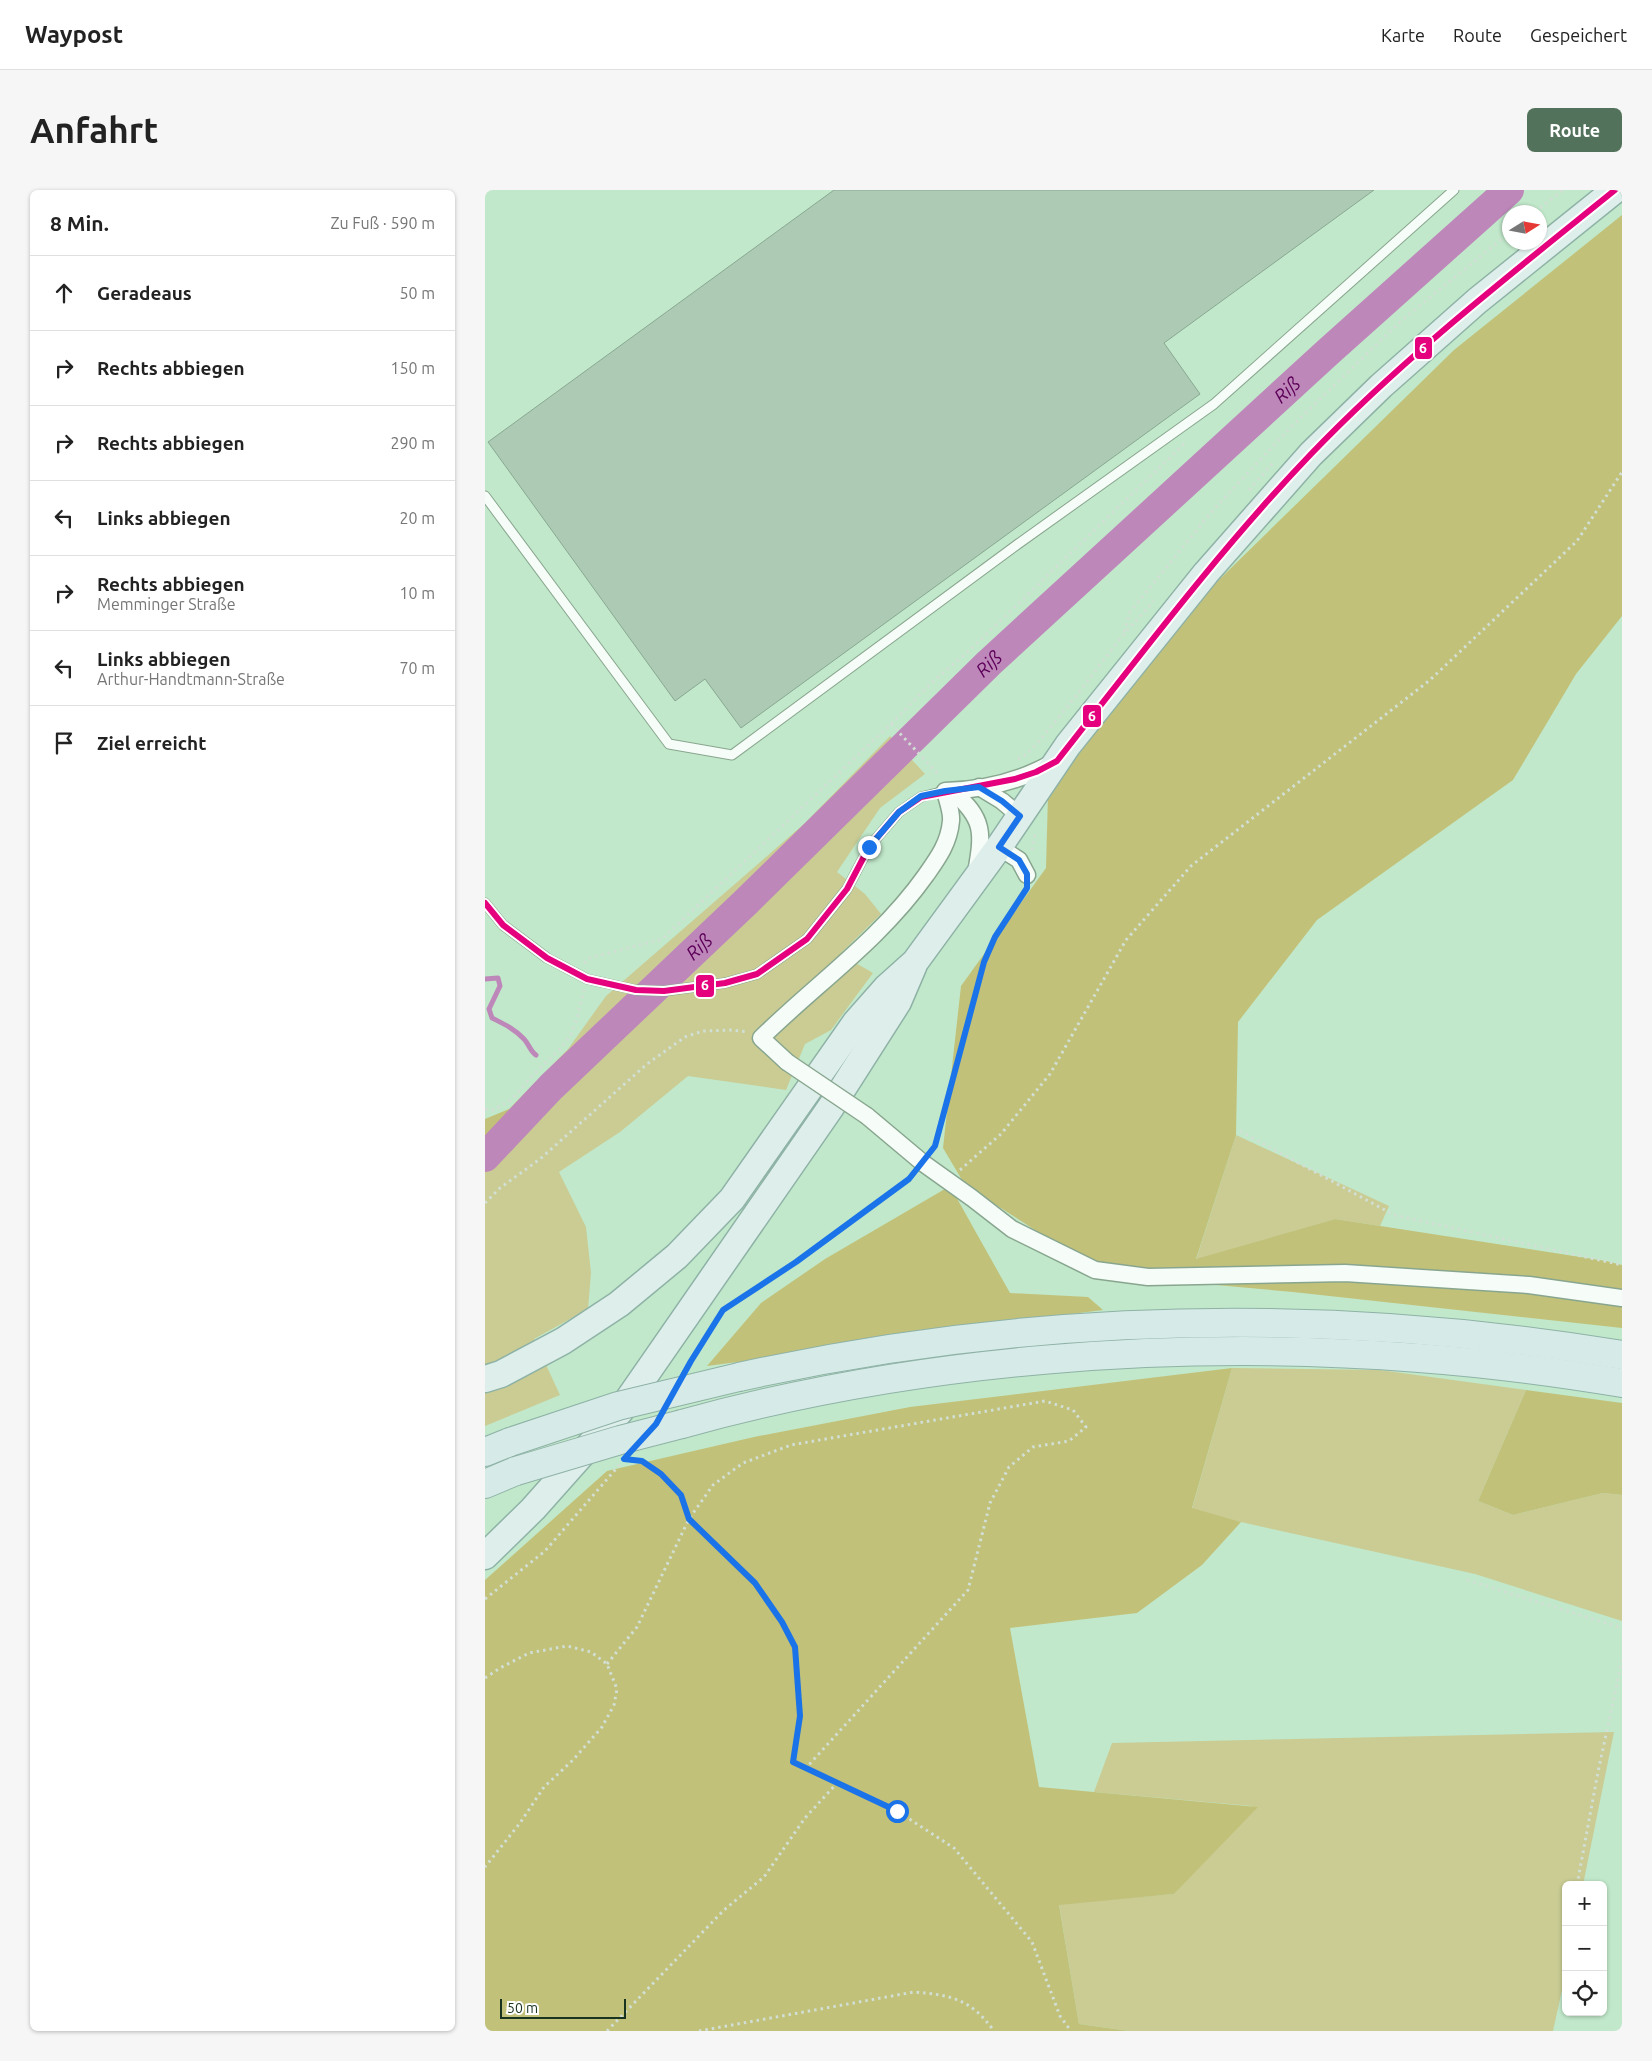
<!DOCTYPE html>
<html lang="de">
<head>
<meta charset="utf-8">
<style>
	body { margin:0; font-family:Ubuntu,sans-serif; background:#f6f6f6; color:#222 }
	.controls { position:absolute; right:15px; bottom:15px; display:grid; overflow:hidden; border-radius:8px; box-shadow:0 1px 4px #0004 }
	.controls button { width:45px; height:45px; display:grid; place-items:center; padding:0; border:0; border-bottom:1px solid #e0e0e0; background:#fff; color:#222; font:25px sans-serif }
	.compass { position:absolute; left:1017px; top:15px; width:45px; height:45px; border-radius:50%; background:#fff; box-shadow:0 1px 4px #0004; rotate:79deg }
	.scale { position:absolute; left:15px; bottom:12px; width:126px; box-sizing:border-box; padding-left:5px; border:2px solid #18331f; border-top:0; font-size:14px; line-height:18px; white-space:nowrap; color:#18331f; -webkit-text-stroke:4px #fff; paint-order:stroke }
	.stop { position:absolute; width:15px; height:15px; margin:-11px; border:4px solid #1a73e8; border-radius:50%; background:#fff }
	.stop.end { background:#1a73e8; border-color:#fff; box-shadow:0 1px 5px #0008 }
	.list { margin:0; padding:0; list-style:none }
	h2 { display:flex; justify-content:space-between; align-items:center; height:65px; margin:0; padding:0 20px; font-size:21px }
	h2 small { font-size:16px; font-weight:400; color:#767676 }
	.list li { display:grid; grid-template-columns:32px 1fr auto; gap:15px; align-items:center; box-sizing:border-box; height:75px; padding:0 20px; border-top:1px solid #e0e0e0 }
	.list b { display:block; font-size:19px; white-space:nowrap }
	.list p { margin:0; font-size:16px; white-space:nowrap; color:#767676 }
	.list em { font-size:16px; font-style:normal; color:#767676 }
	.icon { flex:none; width:28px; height:28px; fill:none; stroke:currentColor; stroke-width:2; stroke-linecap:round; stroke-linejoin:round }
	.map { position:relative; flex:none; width:1137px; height:1841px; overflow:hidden; border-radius:8px }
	header { display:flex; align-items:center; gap:30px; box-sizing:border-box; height:70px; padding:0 25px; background:#fff; border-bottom:1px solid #e0e0e0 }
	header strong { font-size:24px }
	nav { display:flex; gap:28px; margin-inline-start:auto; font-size:18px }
	.intro { display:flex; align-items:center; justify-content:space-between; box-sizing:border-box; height:120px; padding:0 30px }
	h1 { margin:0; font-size:35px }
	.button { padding:12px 22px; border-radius:8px; background:#53725b; color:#fff; font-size:18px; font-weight:700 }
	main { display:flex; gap:30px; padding:0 30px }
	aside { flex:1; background:#fff; border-radius:8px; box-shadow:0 1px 4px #0004 }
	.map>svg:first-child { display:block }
</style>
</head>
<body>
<header>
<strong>Waypost</strong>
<nav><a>Karte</a><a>Route</a><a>Gespeichert</a></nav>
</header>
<div class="intro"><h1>Anfahrt</h1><a class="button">Route</a></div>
<main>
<aside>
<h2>8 Min.<small>Zu Fuß · 590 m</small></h2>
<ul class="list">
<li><svg class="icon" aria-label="ahead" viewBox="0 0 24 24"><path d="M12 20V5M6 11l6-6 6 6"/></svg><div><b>Geradeaus</b></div><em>50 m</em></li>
<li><svg class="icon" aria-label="right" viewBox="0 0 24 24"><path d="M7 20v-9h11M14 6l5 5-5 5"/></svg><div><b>Rechts abbiegen</b></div><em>150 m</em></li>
<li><svg class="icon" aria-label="right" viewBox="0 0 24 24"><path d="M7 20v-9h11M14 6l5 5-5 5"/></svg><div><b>Rechts abbiegen</b></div><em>290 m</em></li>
<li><svg class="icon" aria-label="left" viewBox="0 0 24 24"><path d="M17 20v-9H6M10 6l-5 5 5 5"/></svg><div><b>Links abbiegen</b></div><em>20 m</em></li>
<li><svg class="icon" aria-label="right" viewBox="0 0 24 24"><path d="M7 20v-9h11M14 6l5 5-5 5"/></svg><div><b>Rechts abbiegen</b><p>Memminger Straße</p></div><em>10 m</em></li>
<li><svg class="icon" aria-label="left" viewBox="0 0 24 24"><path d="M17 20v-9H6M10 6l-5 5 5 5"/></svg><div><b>Links abbiegen</b><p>Arthur-Handtmann-Straße</p></div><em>70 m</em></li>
<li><svg class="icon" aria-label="arrive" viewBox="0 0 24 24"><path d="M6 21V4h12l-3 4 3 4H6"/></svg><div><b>Ziel erreicht</b></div></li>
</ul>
</aside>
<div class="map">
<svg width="1137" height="1841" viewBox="0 0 1137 1841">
	<rect width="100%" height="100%" fill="#c1e8ca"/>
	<g fill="#cacc94">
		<polygon points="405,546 440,584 395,618 352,682 380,704 396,724 355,764 388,783 346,840 320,854 301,900 203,886 135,942 74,982 101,1037 106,1083 103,1119 49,1149 75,1205 0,1236 0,981 38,937 24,919 83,859 121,806 320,633"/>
		<polygon points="751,945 904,1016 895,1036 850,1029 711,1070"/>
		<polygon points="747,1178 895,1180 1041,1200 993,1311 1028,1325 1118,1303 1137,1305 1137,1431 990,1384 756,1332 707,1319"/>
		<polygon points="1129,1542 1098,1695 1081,1695 1081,1782 1068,1841 644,1841 594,1834 574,1714 689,1704 767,1616 609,1602 627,1553"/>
	</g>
	<g fill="#c2c179">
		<polygon points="1137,25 1137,426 1091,484 1028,590 832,730 753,832 751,945 711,1069 850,1029 1121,1071 1137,1075 1137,1138 808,1102 653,1088 592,1067 480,995 458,958 476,796 561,678 563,605 702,421 969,160"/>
		<polygon points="24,919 39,937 0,981 0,929"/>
		<polygon points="465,996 525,1103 603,1107 618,1120 403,1147 312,1164 222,1176 276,1113 340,1069"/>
		<polygon points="747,1178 707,1318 756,1332 717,1375 652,1423 525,1438 554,1597 773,1617 689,1704 574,1715 594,1834 644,1841 0,1841 0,1390 122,1281 269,1247 425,1217"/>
		<polygon points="1041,1200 1137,1213 1137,1305 1118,1303 1028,1325 993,1311"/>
	</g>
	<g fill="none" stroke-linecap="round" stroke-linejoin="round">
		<path stroke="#be87ba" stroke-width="5" d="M0,789L13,788L15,796L4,819L7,828C19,834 30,839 39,849C44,854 45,861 51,865"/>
		<path stroke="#be87ba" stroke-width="30" id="s1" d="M0,967L66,897L262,711L504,473L843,162L1024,0"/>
	</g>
	<polygon fill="#adcbb4" stroke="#89a891" points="349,0 889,0 679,153 715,204 256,538 220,489 190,511 3,252"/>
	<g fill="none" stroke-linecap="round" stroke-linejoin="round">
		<defs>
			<g id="service">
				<polyline points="0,306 184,554 247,565 533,354 729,214 969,0"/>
				<polyline points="0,713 18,735 62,768 102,789 151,800 179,801 240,793 272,784 322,749 362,699 384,657 414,622 436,607 460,601"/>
			</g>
			<g id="minor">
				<polyline points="494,597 517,611 535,626"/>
				<path d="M467,601C500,629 498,643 491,683"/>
				<polyline points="514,657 534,670 542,685"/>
				<path d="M302,872L276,848C332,793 395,750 441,685C453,668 464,653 466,631C467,622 462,610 460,601C497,600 535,591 567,573"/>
				<polyline points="382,926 438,973 487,1008 527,1039 610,1080 663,1087 860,1083 1044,1095 1137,1108"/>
			</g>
			<g id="primary">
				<polyline points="0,1189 16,1184 78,1151 134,1114 192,1066 247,1009 371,832 401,798 430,772 514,657 583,555 721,383 826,264 896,196 992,111 1130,0"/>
				<polyline points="0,1366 48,1319 136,1220 346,917 413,812 428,777"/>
			</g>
			<g id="trunk">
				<path d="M254,1187C548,1122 840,1116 1137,1165"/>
				<path d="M197,1234C430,1169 693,1149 934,1168C1002,1173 1070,1182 1137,1193"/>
				<polyline points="0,1262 25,1252"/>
				<polyline points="0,1294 31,1281"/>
			</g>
		</defs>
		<use href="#service" stroke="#88a68f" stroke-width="11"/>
		<use href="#minor" stroke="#88a68f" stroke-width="19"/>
		<use href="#primary" stroke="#8eb2a6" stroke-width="29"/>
		<use href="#trunk" stroke="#8eb2a6" stroke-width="30"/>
		<g stroke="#d1dfd5" stroke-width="3" stroke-dasharray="2.5 4" stroke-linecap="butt">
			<polyline points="1050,22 1078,0"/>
			<polyline points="764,300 788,273"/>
			<polyline points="639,442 645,422 729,319 805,238 916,131 1024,43"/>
			<polyline points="406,534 455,586"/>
			<polyline points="533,569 542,564 555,550 588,510 638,445 669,411"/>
			<polyline points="547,660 550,644"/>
			<polyline points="99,773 105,768 177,749 406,534 445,494 486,459 702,251"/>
			<polyline points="0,919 8,920 26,910 47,886 74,860 85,846 92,829 99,800"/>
			<polyline points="755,941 909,1025 1137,1075"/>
			<polyline points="448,960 450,957 499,772 510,747 541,700"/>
			<polyline points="475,980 516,944 565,884 641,750 706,676 945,490 1092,351 1137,282"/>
			<polyline points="0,1013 15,998 55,969 162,874 200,847 218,841 247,840 263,842"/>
			<polyline points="202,1178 238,1120 311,1072 428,984"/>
			<polyline points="147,1270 157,1271 176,1284 196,1305 204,1329 270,1393 297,1432 310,1457 315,1526 308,1572 412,1621 469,1658 547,1752 575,1826 586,1841"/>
			<polyline points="982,1390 1137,1438"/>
			<polyline points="0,1409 60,1361 136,1273"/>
			<polyline points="122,1474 152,1437 204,1329 228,1295 258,1273 306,1255 560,1211 588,1220 601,1237 584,1251 548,1257 524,1277 505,1313 483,1400 321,1578"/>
			<polyline points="0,1488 15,1478 44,1463 82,1456 106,1462 122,1474 132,1499 129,1515 117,1537 88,1570 59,1597 35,1633 0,1677"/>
			<polyline points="1092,1695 1113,1582 1137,1470"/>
			<polyline points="122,1841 239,1720 279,1687 320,1628 353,1592"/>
			<path d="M214,1841L429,1802C466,1805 486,1809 509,1841"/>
		</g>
		<use href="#service" stroke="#f6fcf7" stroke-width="9"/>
		<use href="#minor" stroke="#f6fcf7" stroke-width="16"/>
		<use href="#primary" stroke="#deeeeb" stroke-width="26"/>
		<use href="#trunk" stroke="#d6eae7" stroke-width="28"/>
		<defs>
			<polyline id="minor-bridge" points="302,872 382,926"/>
			<g id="trunk-bridge">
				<polyline points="25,1252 133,1216 254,1187"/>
				<polyline points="31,1281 135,1250 197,1234"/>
			</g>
		</defs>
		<use href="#minor-bridge" stroke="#88a68f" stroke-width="19" stroke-linecap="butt"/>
		<use href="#trunk-bridge" stroke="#8eb2a6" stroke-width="30" stroke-linecap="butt"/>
		<use href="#minor-bridge" stroke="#f6fcf7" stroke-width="16"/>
		<use href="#trunk-bridge" stroke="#d6eae7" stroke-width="28"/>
		<defs>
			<path id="bus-1" d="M0,713L18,735L62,768L102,789L151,800L179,801L240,793L272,784L322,749L362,699L384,657L414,622L436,607L530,589L551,582L572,571C654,467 734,360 826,264C919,167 1026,84 1130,0"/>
		</defs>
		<use href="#bus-1" stroke="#fff" stroke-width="10"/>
		<use href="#bus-1" stroke="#e5007d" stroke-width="6"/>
	</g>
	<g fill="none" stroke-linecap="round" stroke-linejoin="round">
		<polyline stroke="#1a73e8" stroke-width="6" points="384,657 414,622 436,606 460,601 494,597 517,611 535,626 514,657 534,670 542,684 542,698 510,747 499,772 450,956 424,989 311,1072 238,1120 206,1171 171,1234 139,1269 157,1271 176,1284 196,1305 204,1329 270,1393 297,1432 310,1457 315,1526 308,1572 412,1621"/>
	</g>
	<g text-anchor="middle" stroke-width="4.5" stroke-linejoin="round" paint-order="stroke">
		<g font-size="19" font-style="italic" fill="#5c0058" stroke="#fff">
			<text dy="7" stroke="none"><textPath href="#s1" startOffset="1110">Riß</textPath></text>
			<text dy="7" stroke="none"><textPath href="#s1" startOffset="705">Riß</textPath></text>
			<text dy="7" stroke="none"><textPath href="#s1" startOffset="300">Riß</textPath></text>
		</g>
	</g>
	<g stroke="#fff" stroke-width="2">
		<rect x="929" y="146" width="19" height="24" rx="5" fill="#e5007d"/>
		<rect x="597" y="514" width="20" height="24" rx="5" fill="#e5007d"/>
		<rect x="210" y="784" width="20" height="24" rx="5" fill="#e5007d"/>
	</g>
	<g font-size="14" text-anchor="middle" font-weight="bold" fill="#fff">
		<text x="938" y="163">6</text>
		<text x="607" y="531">6</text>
		<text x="220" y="800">6</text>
	</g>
</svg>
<div class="controls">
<button>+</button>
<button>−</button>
<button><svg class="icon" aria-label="locate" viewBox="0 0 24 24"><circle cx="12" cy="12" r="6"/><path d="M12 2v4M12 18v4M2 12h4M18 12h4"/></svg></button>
</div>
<svg class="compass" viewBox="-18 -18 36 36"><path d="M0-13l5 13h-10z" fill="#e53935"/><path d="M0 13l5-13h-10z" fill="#767676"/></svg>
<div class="scale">50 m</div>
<div class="stop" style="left:412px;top:1621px"></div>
<div class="stop end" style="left:384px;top:657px"></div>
</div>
</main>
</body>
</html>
